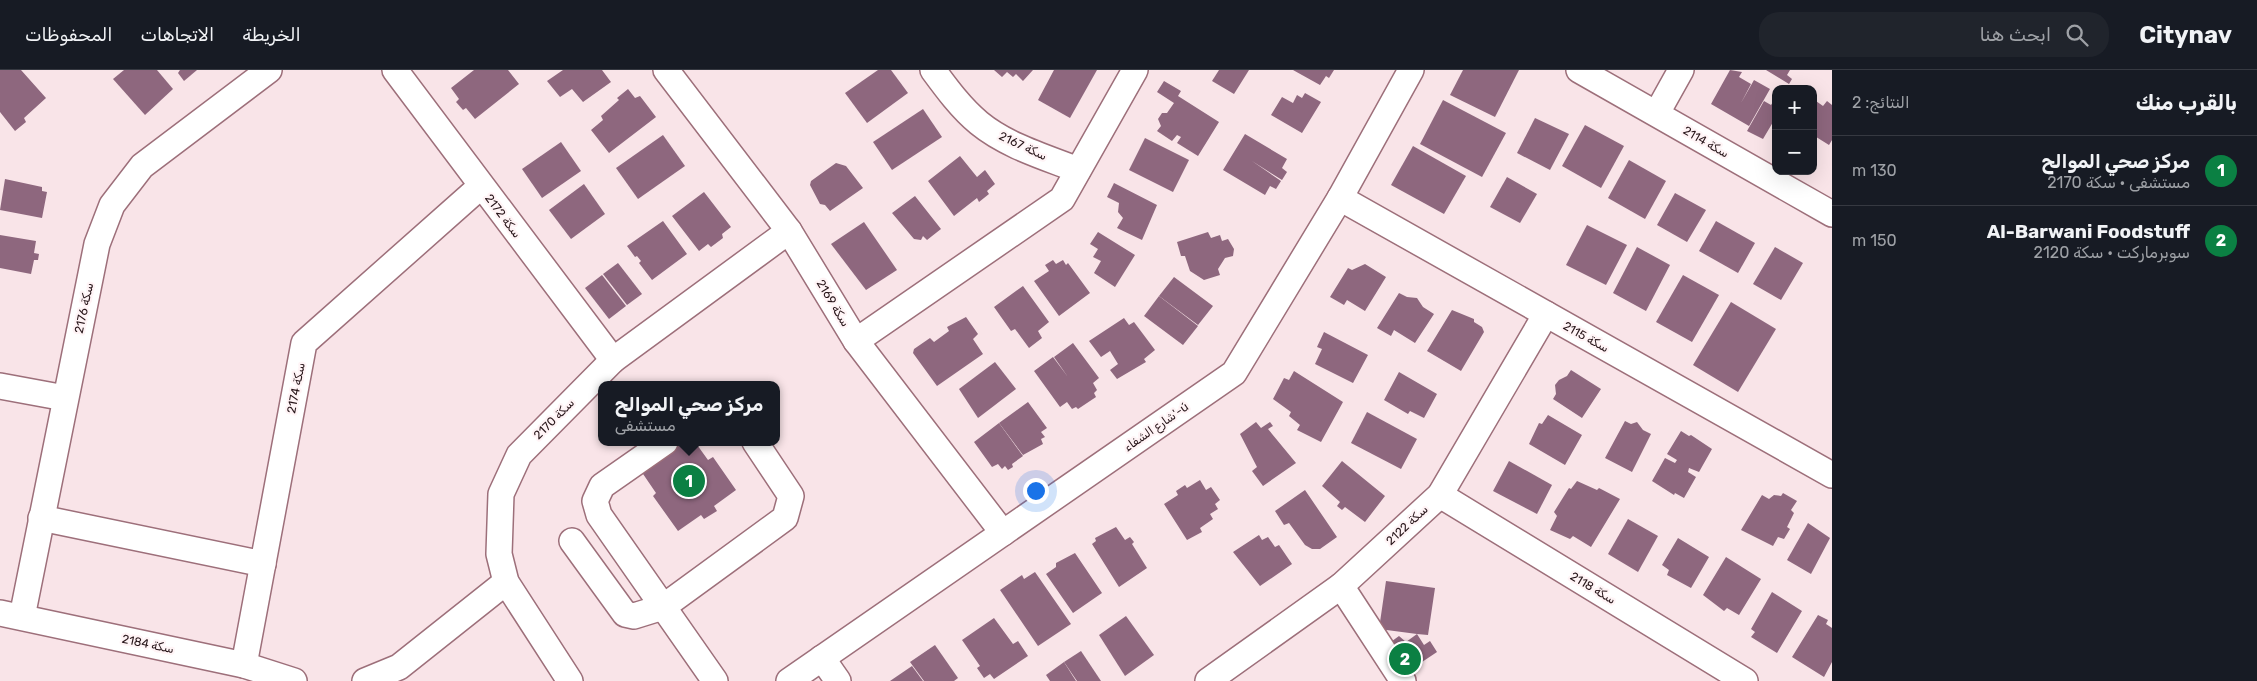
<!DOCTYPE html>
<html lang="ar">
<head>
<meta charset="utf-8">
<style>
	body { margin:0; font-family:Rubik,Vazirmatn,sans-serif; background:#20242c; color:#f1f3f6; direction:rtl }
	.controls { position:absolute; right:15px; top:15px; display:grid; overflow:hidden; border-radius:10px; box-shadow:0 5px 20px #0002 }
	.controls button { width:45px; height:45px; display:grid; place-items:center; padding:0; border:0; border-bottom:1px solid #363941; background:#171b24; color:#f1f3f6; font:25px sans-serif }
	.you { position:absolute; left:1035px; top:420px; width:18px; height:18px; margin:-12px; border:4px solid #fff; border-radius:50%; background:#1a73e8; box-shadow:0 0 0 8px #1a73e833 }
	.badge { display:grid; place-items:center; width:32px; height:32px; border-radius:50%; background:#0b8043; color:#fff; font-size:16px; font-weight:700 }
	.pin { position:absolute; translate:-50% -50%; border:2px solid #fff; box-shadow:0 1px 5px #0006 }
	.popup { position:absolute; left:598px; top:311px; width:182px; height:65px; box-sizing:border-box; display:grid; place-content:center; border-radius:10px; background:#171b24; filter:drop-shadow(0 1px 4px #0005); font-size:16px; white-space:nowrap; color:#9ea1a6 }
	.popup b { font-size:19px; color:#f1f3f6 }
	.popup::after { content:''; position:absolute; left:50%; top:100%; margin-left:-10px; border:10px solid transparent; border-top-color:#171b24 }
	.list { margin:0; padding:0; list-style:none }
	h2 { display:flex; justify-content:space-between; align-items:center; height:65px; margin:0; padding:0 20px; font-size:21px }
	h2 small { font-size:16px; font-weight:400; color:#9ea1a6 }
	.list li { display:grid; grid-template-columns:32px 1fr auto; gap:15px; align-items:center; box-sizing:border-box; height:70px; padding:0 20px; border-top:1px solid #363941 }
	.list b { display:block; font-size:19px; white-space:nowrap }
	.list p { margin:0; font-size:16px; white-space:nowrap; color:#9ea1a6 }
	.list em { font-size:16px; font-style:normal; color:#9ea1a6 }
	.icon { flex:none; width:28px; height:28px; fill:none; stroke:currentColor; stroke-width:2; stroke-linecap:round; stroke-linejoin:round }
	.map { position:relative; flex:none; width:1832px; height:611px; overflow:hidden; direction:ltr }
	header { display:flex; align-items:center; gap:30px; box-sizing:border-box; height:70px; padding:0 25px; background:#171b24; border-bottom:1px solid #363941 }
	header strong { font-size:24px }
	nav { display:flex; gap:28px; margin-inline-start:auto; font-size:18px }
	.search { width:350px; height:45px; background:#20242c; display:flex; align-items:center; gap:12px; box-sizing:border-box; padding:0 18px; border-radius:20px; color:#9ea1a6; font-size:19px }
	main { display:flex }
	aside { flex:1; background:#171b24 }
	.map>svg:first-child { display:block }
</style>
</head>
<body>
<header>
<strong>Citynav</strong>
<div class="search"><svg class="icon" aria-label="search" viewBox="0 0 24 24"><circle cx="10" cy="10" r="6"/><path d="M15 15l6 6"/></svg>ابحث هنا</div>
<nav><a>الخريطة</a><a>الاتجاهات</a><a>المحفوظات</a></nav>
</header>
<main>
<aside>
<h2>بالقرب منك<small>النتائج: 2</small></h2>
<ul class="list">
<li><span class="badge">1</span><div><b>مركز صحي الموالح</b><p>مستشفى · سكة 2170</p></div><em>130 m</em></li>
<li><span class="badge">2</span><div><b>Al-Barwani Foodstuff</b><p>سوبرماركت · سكة 2120</p></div><em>150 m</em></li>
</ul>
</aside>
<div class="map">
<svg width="1832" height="611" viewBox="0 0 1832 611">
	<rect width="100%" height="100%" fill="#f9e4e8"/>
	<g fill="#8e677e">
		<polygon points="0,0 21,0 46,28 24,48 26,52 15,61 0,42"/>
		<polygon points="124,0 157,0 173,19 145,45 113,9"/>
		<polygon points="180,0 197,0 184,11 178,3"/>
		<polygon points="474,0 508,0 519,14 475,49 466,38 463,40 456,32 459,29 451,18"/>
		<polygon points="563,0 602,0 611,12 583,32 572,19 560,27 547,11"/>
		<polygon points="878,0 891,0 908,23 867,53 845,23"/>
		<polygon points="994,0 1033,0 1023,11 1016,4 1013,7 1007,2 1002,7"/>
		<polygon points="1054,0 1097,0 1070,48 1038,30"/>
		<polygon points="1219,0 1249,0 1234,24 1212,11"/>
		<polygon points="1293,0 1334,0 1329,8 1326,6 1320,15"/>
		<polygon points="1463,0 1519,0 1495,47 1450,25"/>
		<polygon points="1730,0 1742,2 1739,7 1751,14 1741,33 1754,10 1770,19 1749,56 1711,34"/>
		<polygon points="1766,0 1790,0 1787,5 1792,9 1789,14"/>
		<polygon points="1164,11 1181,21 1178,26 1219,52 1198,86 1177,73 1181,67 1177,65 1172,71 1157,61 1161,56 1158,49 1162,43 1167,43 1174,33 1157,22"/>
		<polygon points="628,19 635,28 640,26 656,47 609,83 591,60 603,50 601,46 619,30 617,28"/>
		<polygon points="1305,23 1321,32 1302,63 1271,45 1282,27 1293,33 1297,25 1302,28"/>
		<polygon points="1443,30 1506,63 1482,107 1420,74"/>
		<polygon points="1764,31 1771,35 1773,32 1776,34 1776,47 1763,69 1747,61"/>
		<polygon points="1816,31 1823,36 1827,31 1832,35 1832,70 1829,75 1813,65 1813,35"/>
		<polygon points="923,39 942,67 892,100 873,72"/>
		<polygon points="1535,48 1569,64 1550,100 1517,83"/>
		<polygon points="1585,55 1624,76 1601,118 1562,96"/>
		<polygon points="1245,64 1287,89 1282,98 1287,102 1282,110 1252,91 1281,111 1276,119 1270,116 1265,125 1223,100"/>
		<polygon points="663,65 685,96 638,129 616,98"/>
		<polygon points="1145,68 1189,90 1173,122 1129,100"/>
		<polygon points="561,72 581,101 542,128 522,99"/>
		<polygon points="1413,76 1466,106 1444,144 1391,115"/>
		<polygon points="960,86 977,107 985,100 995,114 987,121 989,124 979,132 977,128 954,146 928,111"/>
		<polygon points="1629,90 1666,111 1645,149 1608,128"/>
		<polygon points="836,93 846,96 863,118 830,141 825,135 820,134 810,115 811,111"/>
		<polygon points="1507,107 1537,124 1520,153 1490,137"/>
		<polygon points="5,109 42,117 42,121 47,122 42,148 0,140"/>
		<polygon points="1114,113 1157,135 1142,170 1117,158 1123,148 1118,142 1119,133 1107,127"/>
		<polygon points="584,114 605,144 571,169 549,140"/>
		<polygon points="704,122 731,157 722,164 723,168 711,177 708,174 699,181 672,146"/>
		<polygon points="1675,123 1706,140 1687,172 1657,155"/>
		<polygon points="915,126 941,159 927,170 923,166 921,170 914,169 892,143"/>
		<polygon points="663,151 687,184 652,210 639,193 641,191 637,186 635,187 627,176"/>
		<polygon points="1716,151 1755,173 1738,203 1699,181"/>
		<polygon points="864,152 897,200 866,220 831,174"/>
		<polygon points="1587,155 1627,175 1606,215 1566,195"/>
		<polygon points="1098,162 1135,185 1115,217 1094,203 1101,191 1093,187 1098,179 1090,174"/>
		<polygon points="1208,162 1211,168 1220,165 1222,171 1228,169 1234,179 1233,186 1225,188 1218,199 1220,205 1204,210 1190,201 1185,186 1181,186 1177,172"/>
		<polygon points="0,165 36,171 34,183 39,184 38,190 34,190 31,204 0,198"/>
		<polygon points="1637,177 1670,195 1646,241 1613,223"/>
		<polygon points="1775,177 1803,193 1781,230 1753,214"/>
		<polygon points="1053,190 1056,194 1063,190 1066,195 1068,193 1090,223 1059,246 1034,211 1049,201 1045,195"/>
		<polygon points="618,193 642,224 627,235 603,204"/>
		<polygon points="1365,194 1386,207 1365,241 1347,230 1344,235 1330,227 1348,198 1352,200"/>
		<polygon points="602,205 626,236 609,249 585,218"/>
		<polygon points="1683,205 1719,225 1692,272 1656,252"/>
		<polygon points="1174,207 1213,236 1198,255 1159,226"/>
		<polygon points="1023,216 1049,252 1038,261 1042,268 1029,278 1015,259 1011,261 994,237"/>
		<polygon points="1399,223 1407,227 1417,228 1423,237 1434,244 1415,273 1394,260 1391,266 1377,258"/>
		<polygon points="1159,226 1198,256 1183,275 1144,246"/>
		<polygon points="1731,232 1776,259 1738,322 1693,295"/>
		<polygon points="1452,240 1474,249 1474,252 1482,257 1484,262 1461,301 1427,281"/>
		<polygon points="966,247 978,264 973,269 983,284 937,316 913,283 914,279 930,268 934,272 949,261 947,257"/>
		<polygon points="1124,248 1129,255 1134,252 1155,280 1144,289 1146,292 1117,309 1110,300 1118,294 1110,281 1101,287 1089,271"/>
		<polygon points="1324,262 1368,285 1353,313 1315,294 1322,279 1317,277"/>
		<polygon points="1073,273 1099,308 1093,313 1097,320 1094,323 1096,327 1078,339 1076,337 1072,339 1067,332 1060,337 1034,301 1053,287 1068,307 1054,287"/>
		<polygon points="995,292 1016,319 978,348 959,319"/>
		<polygon points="1571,300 1601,319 1582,348 1553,329 1556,324 1555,315 1559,310 1567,306"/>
		<polygon points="1294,301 1343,332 1321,372 1297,360 1300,355 1289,346 1291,342 1273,329 1284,308 1289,310"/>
		<polygon points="1399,302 1437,324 1424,348 1410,341 1408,344 1384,330"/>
		<polygon points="1028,332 1047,358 1041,362 1045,367 1041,369 1043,374 1023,385 999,353"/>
		<polygon points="1367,342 1417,369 1401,399 1351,373"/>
		<polygon points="1548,345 1582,365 1565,395 1529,374 1539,353 1542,354"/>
		<polygon points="1625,351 1631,354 1637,352 1643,360 1651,364 1632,402 1605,388"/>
		<polygon points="1256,352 1261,358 1270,352 1273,356 1268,359 1296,393 1263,416 1252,401 1257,397 1240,364"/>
		<polygon points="999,353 1023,386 1012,394 1013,397 1008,400 1005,396 1002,399 998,394 992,397 974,372"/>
		<polygon points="1681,361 1689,366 1691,365 1712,379 1699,402 1689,398 1688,402 1696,407 1684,428 1675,423 1674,425 1652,411 1665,388 1675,393 1677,390 1667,384"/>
		<polygon points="683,372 695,372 708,390 713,387 736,420 714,436 717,441 704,449 701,445 678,461 653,426 656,423 641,401"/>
		<polygon points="1342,391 1385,426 1365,452 1345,437 1342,440 1337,436 1340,432 1322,416"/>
		<polygon points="1509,391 1552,415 1537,444 1493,421"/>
		<polygon points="1200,410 1206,420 1211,417 1220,430 1215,434 1218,439 1210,444 1213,449 1200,458 1202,462 1187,470 1164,434 1178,425 1176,421 1185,415 1187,418"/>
		<polygon points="1577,411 1597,420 1599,418 1620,429 1591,477 1573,466 1570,469 1550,460 1557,446 1554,442 1569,418 1571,419"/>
		<polygon points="1305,420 1337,467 1320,479 1312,479 1305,475 1289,453 1284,455 1275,441"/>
		<polygon points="1783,423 1797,431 1791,440 1794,443 1787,457 1790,459 1784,469 1778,467 1773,476 1741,460 1762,425 1769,429 1774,425 1781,426"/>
		<polygon points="1628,449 1658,466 1638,502 1608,484"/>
		<polygon points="1808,453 1830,468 1811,504 1787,490"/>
		<polygon points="1116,457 1125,470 1130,467 1134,472 1132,474 1147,498 1119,517 1092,474 1096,471 1095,468"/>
		<polygon points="1259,465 1262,470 1268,467 1275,477 1279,475 1292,494 1260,516 1233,482"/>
		<polygon points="1678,468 1709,487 1691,518 1667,505 1669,500 1662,495"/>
		<polygon points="1075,483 1102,523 1073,543 1046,504 1056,497 1056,493"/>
		<polygon points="1726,487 1761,509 1739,545 1727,538 1724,541 1703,525"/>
		<polygon points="1035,502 1071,554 1038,576 1000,520 1022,505 1024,509"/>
		<polygon points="1386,511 1435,518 1428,565 1417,564 1424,575 1430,571 1437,582 1407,602 1388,574 1399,566 1406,572 1417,564 1379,559"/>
		<polygon points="1772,522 1802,541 1777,583 1751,567 1755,562 1751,559"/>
		<polygon points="1818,545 1828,550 1826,554 1832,558 1832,592 1824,607 1792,587"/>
		<polygon points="1126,546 1154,585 1125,606 1099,565"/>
		<polygon points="994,548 1013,574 1018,571 1028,586 994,609 990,604 984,608 977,598 980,596 962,570"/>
		<polygon points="935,575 958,608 954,611 924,611 910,592"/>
		<polygon points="1081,581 1101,611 1077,611 1064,592"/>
		<polygon points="1064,592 1076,611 1050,611 1046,605"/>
		<polygon points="912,596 923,611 890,611"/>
	</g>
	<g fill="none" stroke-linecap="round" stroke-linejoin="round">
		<defs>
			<g id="minor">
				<polyline points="395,0 613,290"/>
				<polyline points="666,0 789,161 856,271 1003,463"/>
				<path d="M933,0C947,19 961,38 979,53C1007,76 1045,87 1078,100"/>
				<polyline points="1579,0 1832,144"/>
				<polyline points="1657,43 1681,0"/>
				<polyline points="1340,128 1832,405"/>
				<polyline points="856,271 1062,129 1135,0"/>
				<polyline points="0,316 65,328"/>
				<polyline points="665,372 602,416 595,431 599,445 715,611"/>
				<polyline points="1440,425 1745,611"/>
				<polyline points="41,448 263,494"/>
				<polyline points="572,471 625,544 634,546 663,537 785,448 791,426 755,372"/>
				<polyline points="1341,516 1403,611"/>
				<polyline points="0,543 244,595 294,611"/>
				<polyline points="22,547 97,174 112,135 142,96 269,0"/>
				<polyline points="822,588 838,611"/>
				<polyline points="244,595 304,273 481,116"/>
				<polyline points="365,611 399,597 506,512"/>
				<polyline points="570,611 506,512 499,484 501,424 519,385 613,290 789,161"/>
				<polyline points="789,611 1234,303 1340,128 1411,0"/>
				<polyline points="1208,611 1341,516 1440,425 1546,244"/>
			</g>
		</defs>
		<use href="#minor" stroke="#9d6f7a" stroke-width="28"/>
		<use href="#minor" stroke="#fff" stroke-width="25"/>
	</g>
	<g text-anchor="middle" stroke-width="4.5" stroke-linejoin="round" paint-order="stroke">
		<g font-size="12" fill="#271519" stroke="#fff4f6">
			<text transform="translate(1706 72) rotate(30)" y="4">سكة 2114</text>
			<text transform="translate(1023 76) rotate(25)" y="4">سكة 2167</text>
			<text transform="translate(503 146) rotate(53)" y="4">سكة 2172</text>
			<text transform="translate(833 233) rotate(59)" y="4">سكة 2169</text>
			<text transform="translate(84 238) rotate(-78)" y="4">سكة 2176</text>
			<text transform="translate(1586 267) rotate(29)" y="4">سكة 2115</text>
			<text transform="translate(296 318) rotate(-79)" y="4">سكة 2174</text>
			<text transform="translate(554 349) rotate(-45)" y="4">سكة 2170</text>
			<text transform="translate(1156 357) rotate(-35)" y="4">شارع الشفاء'-ú</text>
			<text transform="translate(1407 455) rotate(-43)" y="4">سكة 2122</text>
			<text transform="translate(1593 518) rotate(31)" y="4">سكة 2118</text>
			<text transform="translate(148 574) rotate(12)" y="4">سكة 2184</text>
		</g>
	</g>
</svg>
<div class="controls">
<button>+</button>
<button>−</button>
</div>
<div class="you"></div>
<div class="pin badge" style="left:689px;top:411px">1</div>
<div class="popup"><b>مركز صحي الموالح</b>مستشفى</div>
<div class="pin badge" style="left:1405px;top:589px">2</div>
</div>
</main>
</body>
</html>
